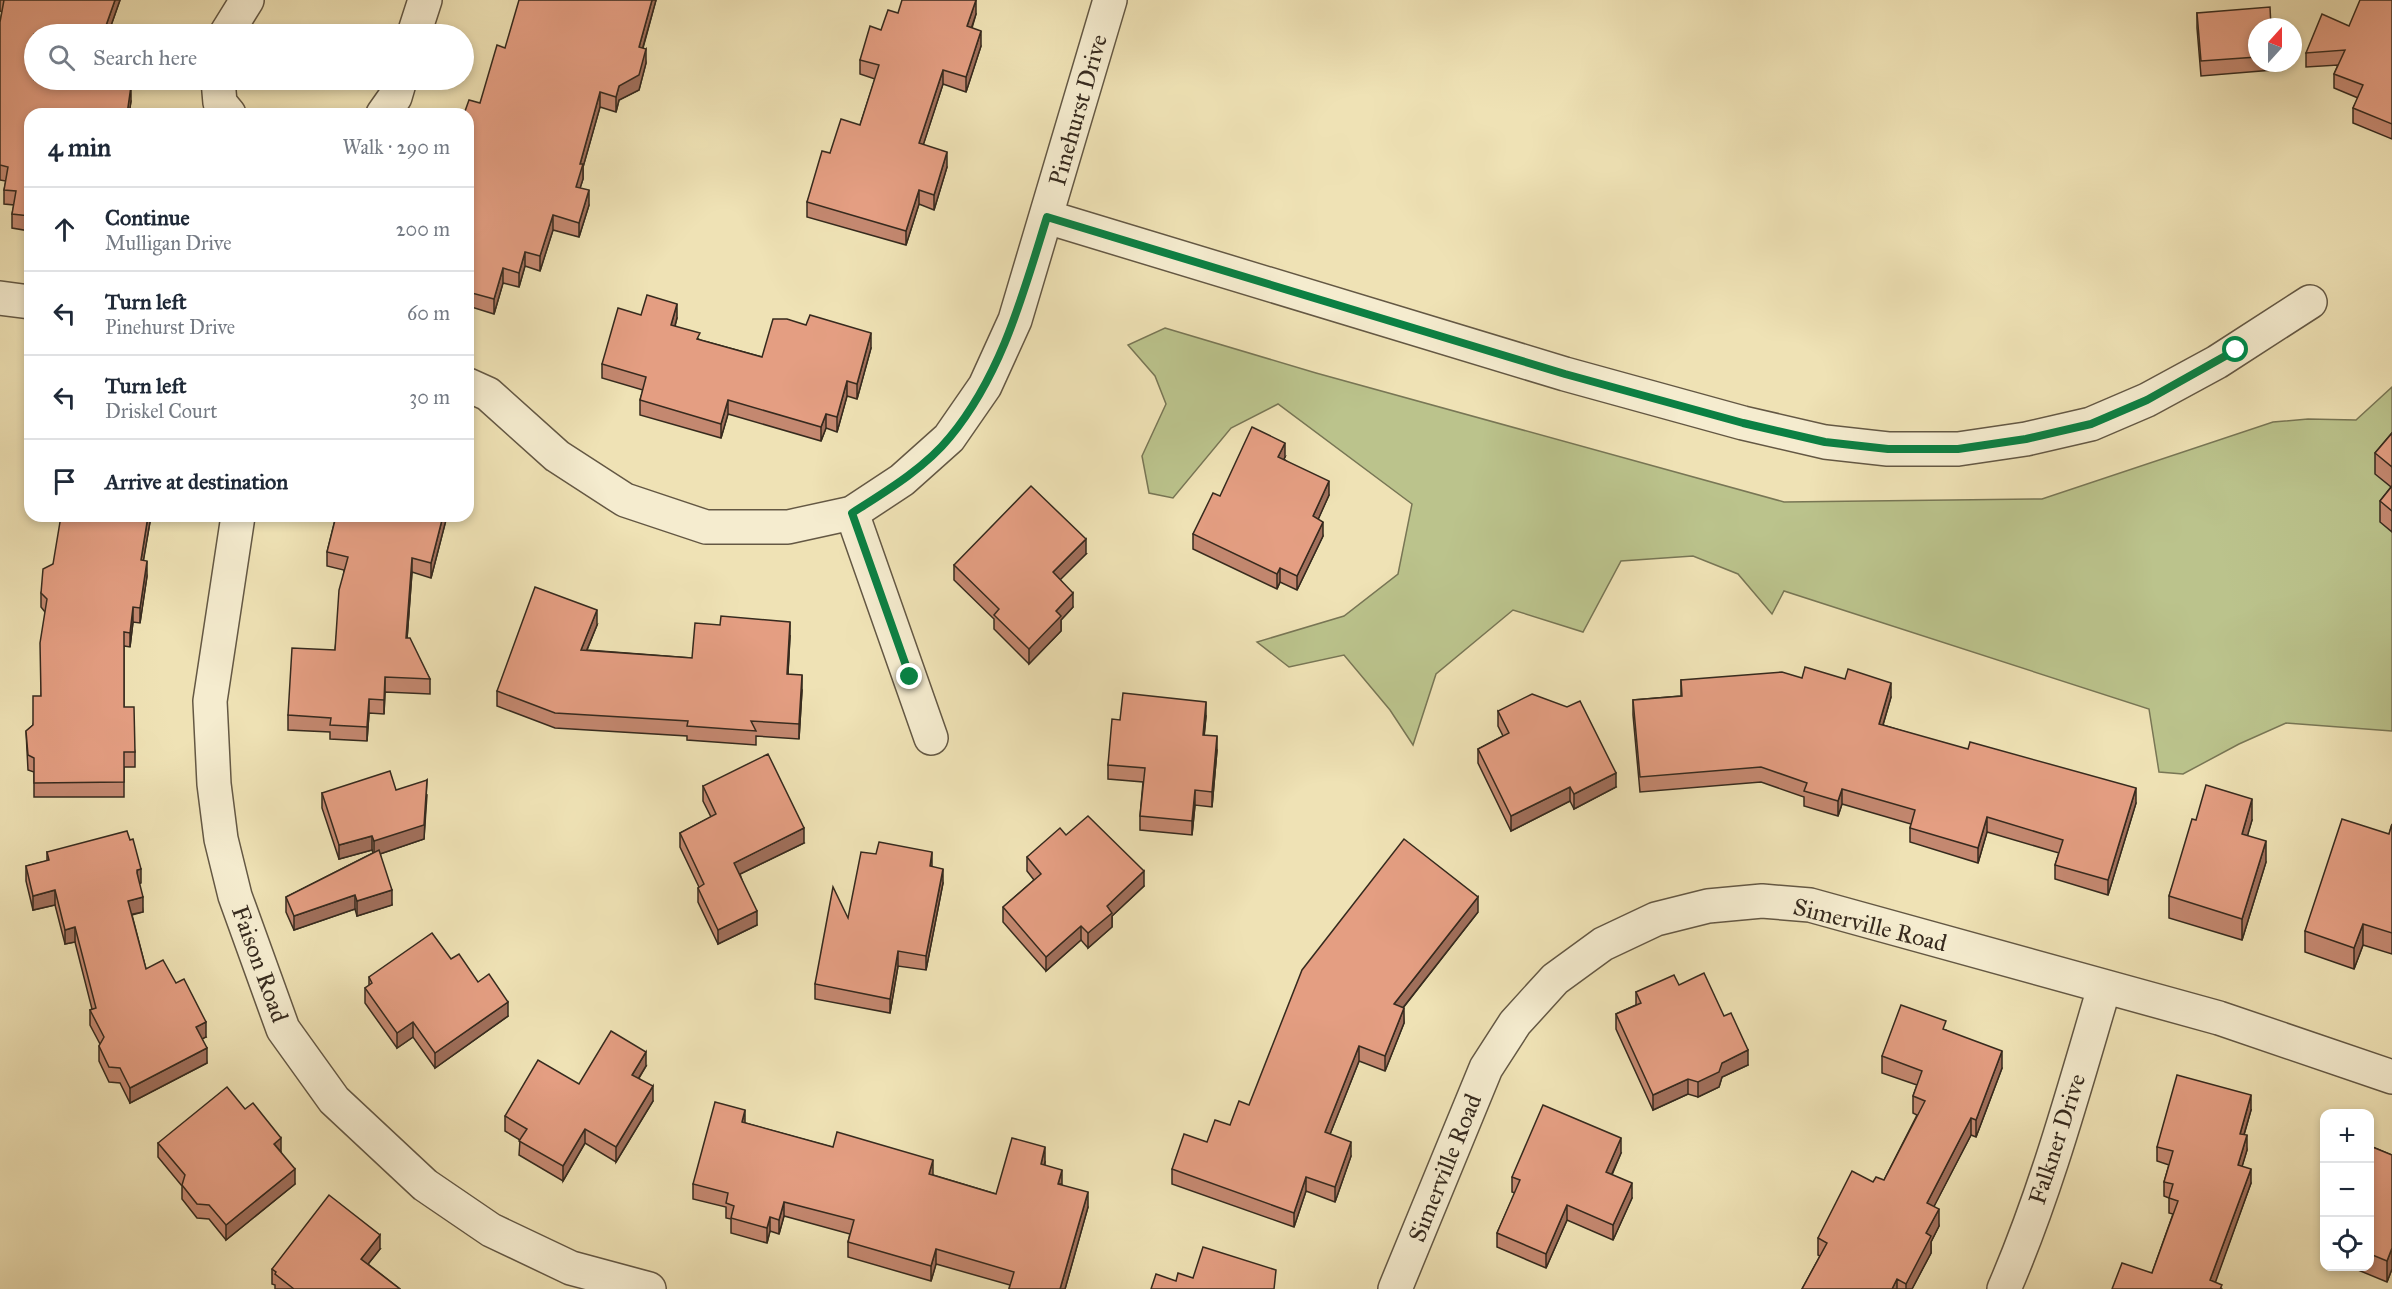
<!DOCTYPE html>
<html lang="en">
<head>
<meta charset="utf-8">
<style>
	body { margin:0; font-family:"IM FELL Great Primer",serif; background:#f6f6f7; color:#1f2937 }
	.controls { position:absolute; right:18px; bottom:18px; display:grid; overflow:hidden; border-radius:12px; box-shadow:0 3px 9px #0003 }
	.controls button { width:54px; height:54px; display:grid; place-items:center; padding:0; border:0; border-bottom:2px solid #e0e1e3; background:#fff; color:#1f2937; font:30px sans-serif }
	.compass { position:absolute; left:2248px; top:18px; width:54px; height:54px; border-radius:50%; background:#fff; box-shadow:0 3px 9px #0003; rotate:21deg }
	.stop { position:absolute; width:18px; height:18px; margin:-14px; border:4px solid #0b8043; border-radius:50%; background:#fff }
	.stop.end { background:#0b8043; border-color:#fff; box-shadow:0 2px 6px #0008 }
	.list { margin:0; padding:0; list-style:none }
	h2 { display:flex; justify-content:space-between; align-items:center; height:78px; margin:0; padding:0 24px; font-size:26px }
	h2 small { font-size:20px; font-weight:400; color:#747a83 }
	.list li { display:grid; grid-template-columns:39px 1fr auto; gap:18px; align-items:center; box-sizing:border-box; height:84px; padding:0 24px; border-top:2px solid #e0e1e3 }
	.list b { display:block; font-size:22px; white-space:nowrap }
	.list p { margin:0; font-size:20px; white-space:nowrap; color:#747a83 }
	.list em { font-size:20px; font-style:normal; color:#747a83 }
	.icon { flex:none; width:33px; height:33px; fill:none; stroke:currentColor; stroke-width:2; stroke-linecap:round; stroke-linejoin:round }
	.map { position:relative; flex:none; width:2392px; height:1289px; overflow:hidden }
	.search { position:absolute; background:#fff; box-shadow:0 3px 9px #0003; left:24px; top:24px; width:450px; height:66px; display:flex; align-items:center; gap:15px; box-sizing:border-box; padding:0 21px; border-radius:33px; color:#747a83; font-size:22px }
	.panel { position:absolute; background:#fff; box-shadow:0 3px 9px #0003; left:24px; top:108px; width:450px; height:414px; border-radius:18px }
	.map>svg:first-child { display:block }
</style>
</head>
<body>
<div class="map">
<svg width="2392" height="1289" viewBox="0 0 2392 1289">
	<rect width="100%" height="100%" fill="#efe2b5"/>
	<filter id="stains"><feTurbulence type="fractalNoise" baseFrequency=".00333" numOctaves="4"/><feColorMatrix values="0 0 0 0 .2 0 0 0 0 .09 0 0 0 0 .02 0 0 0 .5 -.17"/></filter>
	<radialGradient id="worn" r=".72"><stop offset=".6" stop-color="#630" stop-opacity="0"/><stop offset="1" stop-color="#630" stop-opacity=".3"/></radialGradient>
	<polygon fill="#bbc38c" stroke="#787655" stroke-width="1.5" points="1165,328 1316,373 1784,502 2042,499 2273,422 2308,419 2356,420 2392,387 2392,731 2286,723 2239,744 2183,774 2159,772 2149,709 1784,591 1772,614 1738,574 1693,556 1621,561 1583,632 1513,610 1436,674 1413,745 1390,710 1344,655 1289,667 1257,642 1344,616 1398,574 1412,504 1278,404 1231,428 1173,498 1149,493 1142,456 1166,404 1155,376 1128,345"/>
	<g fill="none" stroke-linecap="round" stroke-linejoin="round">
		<defs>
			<g id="minor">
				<polyline points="226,34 247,0"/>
				<polyline points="414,34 425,0"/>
				<polyline points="218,80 220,103 229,114"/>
				<polyline points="383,114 395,97 400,80"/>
				<polyline points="1047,217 1565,374 1743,423 1825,442 1888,449 1958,449 2026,439 2091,424 2147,400 2217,362 2310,302"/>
				<polyline points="0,298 30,302"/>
				<polyline points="468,385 488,394 557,456 625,500 706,527 788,527 852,513 902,480 949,438 985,386 1015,320 1110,0"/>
				<polyline points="852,513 931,738"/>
				<polyline points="238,516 210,701 214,784 221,839 235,896 283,1029 334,1100 425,1185 491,1230 571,1268 649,1289"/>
				<polyline points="1395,1289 1486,1068 1515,1023 1555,979 1603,944 1656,919 1708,906 1762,901 1810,905 2219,1018 2392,1077"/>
				<path d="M2004,1289C2046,1192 2074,1089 2104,988"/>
			</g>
		</defs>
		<use href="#minor" stroke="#645844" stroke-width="36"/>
		<use href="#minor" stroke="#f5eccf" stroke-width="33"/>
	</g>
	<g fill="#c48870" stroke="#362a1e" stroke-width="1.5">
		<polygon points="0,0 120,0 108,34 34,34 113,84 131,101 129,114 30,114 30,231 12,228 12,214 14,205 4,204 4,190 6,181 0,180 0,23 2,12 0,11"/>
		<polygon points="656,0 643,48 646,63 639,90 619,100 616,112 600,107 583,167 583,179 580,188 589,205 579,237 553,230 540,271 525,266 519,287 503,283 494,314 468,306 468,114 480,103 505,48"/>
		<polygon points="2392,0 2392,139 2353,123 2353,108 2358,98 2334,88 2334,74 2338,65 2306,67 2306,53"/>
		<polygon points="898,13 976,14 972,28 981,46 966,92 943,84 923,145 947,167 934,210 919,204 906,245 807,217 807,202 830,153 860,125 875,79 860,74 860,60"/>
		<polygon points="2197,13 2257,27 2257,63 2273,63 2273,70 2201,76 2197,28"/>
		<polygon points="641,315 677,318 675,326 700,340 762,357 871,348 857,399 847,396 837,432 826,428 821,441 728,414 721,438 640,415 640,400 643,390 602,378 602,364"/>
		<polygon points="2392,433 2392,532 2380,522 2380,501 2391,487 2375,474 2375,453"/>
		<polygon points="1285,457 1284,459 1329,495 1318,519 1323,536 1297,590 1280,582 1277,589 1193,549 1193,534 1220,496"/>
		<polygon points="151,516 143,561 147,576 140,623 133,622 130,647 124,646 124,707 135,752 135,767 124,767 124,797 34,797 34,772 28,770 26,731 33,725 41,696 45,612 41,607 41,593 53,564"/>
		<polygon points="336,516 447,516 431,578 412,572 407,638 430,679 430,694 385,692 384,714 369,713 367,741 330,739 330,732 288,730 288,715 335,650 344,570 327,566 327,552"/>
		<polygon points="1086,554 1060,579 1073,607 1061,620 1061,631 1029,664 994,629 994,619 954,580 954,565"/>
		<polygon points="597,625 587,650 692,658 790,636 788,674 802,690 799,739 756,736 756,745 687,740 687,736 555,728 497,706 497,691"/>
		<polygon points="1802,678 1891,697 1883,725 2136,803 2108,895 2055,879 2055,865 2059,853 1987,832 1978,863 1910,842 1910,828 1911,824 1842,804 1838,816 1804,806 1804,797 1761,782 1640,792 1633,715 1633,700 1681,696 1681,680"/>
		<polygon points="1498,711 1616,787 1574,809 1570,801 1511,831 1478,763 1478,749 1503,736 1498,726"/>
		<polygon points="1206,716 1204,735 1217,750 1212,807 1195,805 1192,835 1140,830 1140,816 1143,782 1108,779 1108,765 1120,720"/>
		<polygon points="703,786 804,843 740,874 757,925 718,944 698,902 698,888 699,887 680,847 680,833 711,817 703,801"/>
		<polygon points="396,790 427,795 424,839 380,854 392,905 357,916 355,909 294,930 286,912 286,897 373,853 372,850 339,859 322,808 322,793"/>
		<polygon points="2196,820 2252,820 2247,836 2266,862 2242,940 2169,918 2169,896"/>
		<polygon points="2392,824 2392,954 2363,945 2354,969 2305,952 2305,931 2389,834"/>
		<polygon points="1066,835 1144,886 1112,916 1112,927 1088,948 1081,940 1046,971 1003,922 1003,907 1034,880 1027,871 1027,857"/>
		<polygon points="47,852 141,883 139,883 143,912 132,915 146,969 206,1037 202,1038 207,1063 130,1103 120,1083 109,1082 99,1061 99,1046 100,1044 90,1025 90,1010 92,1009 75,942 65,944 55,905 33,910 26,881 26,866 47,861"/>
		<polygon points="932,867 943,883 926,970 898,966 890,1013 815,999 815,984 848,918"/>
		<polygon points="1478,912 1403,1008 1404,1023 1385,1071 1359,1061 1330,1134 1351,1156 1335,1202 1306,1191 1294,1227 1172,1184 1172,1169 1230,1125 1249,1105"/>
		<polygon points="451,959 478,982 508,1016 435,1068 413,1037 397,1048 365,1003 365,988 369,986 369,977"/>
		<polygon points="1679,985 1748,1065 1722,1077 1719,1087 1698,1097 1688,1094 1653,1110 1616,1029 1616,1014 1636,1005 1636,992"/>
		<polygon points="1946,1030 2002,1068 1976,1137 1971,1135 1934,1206 1939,1226 1931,1242 1931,1253 1912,1289 1802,1289 1820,1256 1818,1255 1818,1238 1873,1182 1884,1180 1917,1115 1913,1113 1913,1096 1917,1085 1882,1073 1882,1056"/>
		<polygon points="646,1066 639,1078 653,1101 616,1162 585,1143 563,1181 519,1155 520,1140 505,1131 505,1116 579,1084"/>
		<polygon points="2251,1110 2244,1135 2247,1150 2242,1166 2251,1183 2215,1282 2222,1289 2152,1273 2173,1214 2169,1213 2169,1198 2164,1196 2164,1182 2169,1165 2157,1161 2157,1147"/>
		<polygon points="745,1123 933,1175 996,1194 1045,1162 1045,1165 1062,1185 1088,1207 1065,1289 1009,1289 1010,1285 936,1264 931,1281 848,1257 848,1242 850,1234 784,1216 779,1234 770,1231 767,1243 731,1233 731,1219 726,1218 726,1207 693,1199 693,1184"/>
		<polygon points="158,1143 281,1152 295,1184 226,1240 209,1219 197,1218 182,1199 182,1186 158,1157"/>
		<polygon points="2370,1146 2392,1155 2392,1269 2387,1282 2358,1270 2358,1266 2370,1266"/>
		<polygon points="1621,1153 1612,1175 1632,1198 1613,1240 1567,1220 1546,1268 1497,1247 1497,1233 1515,1193 1512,1192 1512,1177"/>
		<polygon points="380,1249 368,1264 400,1289 275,1289 275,1285 272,1284 272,1269"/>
	</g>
	<g fill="#a06f5b" stroke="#362a1e" stroke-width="1.5">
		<polygon points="115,0 120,0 108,34 103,34"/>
		<polygon points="652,0 656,0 639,61 639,47"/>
		<polygon points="976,0 976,14 967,41 967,26"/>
		<polygon points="981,31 981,46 966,92 966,77"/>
		<polygon points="646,49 646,63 639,90 619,100 616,112 616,97 619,86"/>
		<polygon points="943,70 943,84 919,158 919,143"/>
		<polygon points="131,86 131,101 129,114 127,114"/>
		<polygon points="600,92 600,107 583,167 583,179 576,201 576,187 580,164"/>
		<polygon points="947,152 947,167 934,210 934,195"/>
		<polygon points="589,190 589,205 579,237 579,223"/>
		<polygon points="919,190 919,204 906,245 906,231"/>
		<polygon points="553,215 553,230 540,271 540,256"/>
		<polygon points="525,252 525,266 519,287 519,273"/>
		<polygon points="503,268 503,283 494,314 494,299"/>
		<polygon points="677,304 677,318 671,340 671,325"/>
		<polygon points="871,333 871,348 857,399 857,384"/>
		<polygon points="847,381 847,396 837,432 837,417"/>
		<polygon points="728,400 728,414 721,438 721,424"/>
		<polygon points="826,414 826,428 821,441 821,427"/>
		<polygon points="1285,443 1285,457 1278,471 1278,457"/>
		<polygon points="1329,481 1329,495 1313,531 1313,516"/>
		<polygon points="148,516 151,516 141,575 141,560"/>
		<polygon points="443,516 447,516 431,578 431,563"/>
		<polygon points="1323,522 1323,536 1297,590 1297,576"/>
		<polygon points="1086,539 1086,554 1053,587 1053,572"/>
		<polygon points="412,558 412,572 406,653 406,638"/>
		<polygon points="147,561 147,576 140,623 140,608"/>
		<polygon points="1280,568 1280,582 1277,589 1277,574"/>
		<polygon points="1073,593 1073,607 1061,620 1061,631 1029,664 1029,649 1056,611"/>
		<polygon points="133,607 133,622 130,647 130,633"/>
		<polygon points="597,610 597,625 581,664 581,650"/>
		<polygon points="790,622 790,636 787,689 787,674"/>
		<polygon points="802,675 802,690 799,739 799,724"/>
		<polygon points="385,677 385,692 384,714 384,700"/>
		<polygon points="1891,683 1891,697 1879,738 1879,724"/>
		<polygon points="369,699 369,713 367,741 367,727"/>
		<polygon points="1206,702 1206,716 1203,749 1203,735"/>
		<polygon points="1217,736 1217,750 1212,807 1212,792"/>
		<polygon points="1616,773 1616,787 1574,809 1574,794"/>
		<polygon points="427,780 424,839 374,856 374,841"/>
		<polygon points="1570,787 1570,801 1511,831 1511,816"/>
		<polygon points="2136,788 2136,803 2108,895 2108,880"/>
		<polygon points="1842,789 1842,804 1838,816 1838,801"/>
		<polygon points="1195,790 1195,805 1192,835 1192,821"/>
		<polygon points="2252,799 2252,820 2242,855 2242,834"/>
		<polygon points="1987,817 1987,832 1978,863 1978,848"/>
		<polygon points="804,828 804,843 734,877 734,863"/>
		<polygon points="372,836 372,850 339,859 339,845"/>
		<polygon points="2266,841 2266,862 2242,940 2242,919"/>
		<polygon points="932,852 932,866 930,866"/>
		<polygon points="141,869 141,883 137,884 137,870"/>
		<polygon points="943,869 943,883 926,970 926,956"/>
		<polygon points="1144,871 1144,886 1112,916 1112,927 1088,948 1088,933 1107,906"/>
		<polygon points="55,890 55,905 33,910 33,896"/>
		<polygon points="392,890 392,905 357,916 357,901"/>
		<polygon points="355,895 355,909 294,930 294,916"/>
		<polygon points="143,897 143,912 128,915 128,901"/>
		<polygon points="1478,897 1478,912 1394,1019 1394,1004"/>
		<polygon points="757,911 757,925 718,944 718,930"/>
		<polygon points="2363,924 2363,945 2354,969 2354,948"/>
		<polygon points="1081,926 1081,940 1046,971 1046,957"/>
		<polygon points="75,927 75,942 65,944 65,930"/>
		<polygon points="898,951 898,966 890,1013 890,999"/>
		<polygon points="508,1002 508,1016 435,1068 435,1053"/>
		<polygon points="1404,1008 1404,1023 1385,1071 1385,1056"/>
		<polygon points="206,1022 206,1037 196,1042 196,1027"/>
		<polygon points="413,1022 413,1037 397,1048 397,1033"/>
		<polygon points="1359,1046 1359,1061 1325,1147 1325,1132"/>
		<polygon points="207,1048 207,1063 130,1103 130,1088"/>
		<polygon points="1748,1050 1748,1065 1722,1077 1719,1087 1698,1097 1698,1082 1722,1063"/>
		<polygon points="2002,1051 2002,1068 1976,1137 1976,1120"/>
		<polygon points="646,1052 646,1066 632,1089 632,1075"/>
		<polygon points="1688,1079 1688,1094 1653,1110 1653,1095"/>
		<polygon points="653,1086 653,1101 616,1162 616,1147"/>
		<polygon points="2251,1095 2251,1110 2240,1148 2240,1134"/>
		<polygon points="745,1110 745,1125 742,1122"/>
		<polygon points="1971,1118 1971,1135 1927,1220 1927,1203"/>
		<polygon points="585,1129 585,1143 563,1181 563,1166"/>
		<polygon points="2247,1135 2247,1150 2238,1180 2238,1165"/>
		<polygon points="281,1138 281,1152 274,1144"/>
		<polygon points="1621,1138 1621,1153 1606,1187 1606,1172"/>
		<polygon points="1351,1142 1351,1156 1335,1202 1335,1187"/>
		<polygon points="1045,1147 1045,1162 1041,1178 1041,1164"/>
		<polygon points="933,1160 933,1174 929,1189 929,1174"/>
		<polygon points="295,1169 295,1184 226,1240 226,1225"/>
		<polygon points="2251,1169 2251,1183 2213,1289 2210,1280"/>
		<polygon points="1062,1170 1062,1184 1058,1184"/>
		<polygon points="1306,1177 1306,1191 1294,1227 1294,1213"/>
		<polygon points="1632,1183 1632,1198 1613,1240 1613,1225"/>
		<polygon points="1088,1192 1088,1207 1065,1289 1060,1289"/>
		<polygon points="784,1202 784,1216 779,1234 779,1220"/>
		<polygon points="1567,1205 1567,1220 1546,1268 1546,1254"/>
		<polygon points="1939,1209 1939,1226 1931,1242 1931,1253 1912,1289 1906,1289 1906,1284 1926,1233"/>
		<polygon points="770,1217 770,1231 767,1243 767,1228"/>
		<polygon points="380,1235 380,1249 361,1273 361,1259"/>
		<polygon points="2392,1248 2392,1269 2387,1282 2387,1261"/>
		<polygon points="936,1249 936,1264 931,1281 931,1266"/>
		<polygon points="1897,1279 1897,1289 1892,1289"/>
	</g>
	<g fill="#e49e82" stroke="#362a1e" stroke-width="1.5">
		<polygon points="4,0 115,0 103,34 34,34 34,80 112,80 111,83 131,86 127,114 30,114 30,216 12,214 16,191 4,190 8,167 0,165 0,22"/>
		<polygon points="519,0 652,0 639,47 646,49 639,75 619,86 616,97 600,92 580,164 583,164 576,187 589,190 579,223 553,215 540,256 525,252 519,273 503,268 494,299 468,292 468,114 464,114 469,100 480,103 497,45 505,48"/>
		<polygon points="902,0 976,0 967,26 981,31 966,77 943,70 919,143 947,152 934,195 919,190 906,231 807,202 822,151 830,153 841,119 860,125 879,65 860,60 870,26 881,30 888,10 898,13"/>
		<polygon points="2360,0 2392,0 2392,124 2353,108 2363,85 2334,74 2345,50 2306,53 2322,14 2349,26"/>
		<polygon points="2270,7 2271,27 2257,27 2257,57 2201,61 2197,13"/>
		<polygon points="647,295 677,304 671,325 700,333 697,339 762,357 773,319 787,319 806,325 810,315 871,333 857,384 847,381 837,417 826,414 821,427 728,400 721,424 640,400 646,377 602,364 618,308 641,315"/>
		<polygon points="1252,427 1285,443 1278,457 1329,481 1313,516 1323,522 1297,576 1280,568 1277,574 1193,534 1213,493 1220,496"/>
		<polygon points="2392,433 2392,467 2375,453"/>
		<polygon points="1031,486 1086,539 1053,572 1073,593 1056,611 1061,616 1029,649 994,615 999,609 954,565"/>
		<polygon points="2392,486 2392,511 2380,501"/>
		<polygon points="61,516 148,516 141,560 147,561 140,608 133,607 130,633 124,632 124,707 134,707 135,752 124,752 124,782 34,783 34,758 28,755 26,731 33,725 33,696 41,696 40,643 47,599 41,593 43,569 53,564"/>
		<polygon points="336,516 443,516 431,563 412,558 406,638 410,638 430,679 385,677 384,700 369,699 367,727 330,725 331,718 288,715 292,648 335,650 339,590 348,557 327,552"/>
		<polygon points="535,587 597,610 581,650 692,658 695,623 720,625 721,616 790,622 787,674 802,675 799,724 751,721 756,731 687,726 688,721 555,713 497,691"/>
		<polygon points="1805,667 1845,679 1848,669 1891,683 1879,724 1968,749 1970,742 2136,788 2108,880 2055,865 2063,840 1987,817 1978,848 1910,828 1915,810 1842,789 1838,801 1804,791 1807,783 1761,767 1640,777 1633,700 1682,696 1681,680 1782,672 1802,678"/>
		<polygon points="1123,693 1206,702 1203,735 1217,736 1212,792 1195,790 1192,821 1140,816 1145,768 1108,765 1112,719 1120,720"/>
		<polygon points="1532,694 1567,707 1580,701 1616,773 1574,794 1570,787 1511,816 1478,749 1509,733 1498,711"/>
		<polygon points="768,754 804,828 734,863 757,911 718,930 698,888 704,884 680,833 716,814 703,786"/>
		<polygon points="390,771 396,790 427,780 424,825 374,841 372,836 339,845 322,793"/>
		<polygon points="2206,785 2252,799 2242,834 2266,841 2242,919 2169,896 2192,819 2196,820"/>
		<polygon points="1088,816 1144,871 1107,906 1112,913 1088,933 1081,926 1046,957 1003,907 1041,874 1027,857 1060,828 1066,835"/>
		<polygon points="2342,819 2389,834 2392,824 2392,933 2363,924 2354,948 2305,931"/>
		<polygon points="127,831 130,840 133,839 141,869 137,870 137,873 143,897 128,901 146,969 163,960 176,983 184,979 206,1022 196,1027 207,1048 130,1088 120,1068 109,1067 99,1046 104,1037 90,1010 96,1008 75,927 65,930 55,890 33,896 26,866 49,860 47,852"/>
		<polygon points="1404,839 1478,897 1394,1004 1404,1008 1385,1056 1359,1046 1325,1132 1351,1142 1335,1187 1306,1177 1294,1213 1172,1169 1184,1134 1207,1142 1215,1120 1230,1125 1239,1101 1249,1105 1302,970"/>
		<polygon points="879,842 932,852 930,866 943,869 926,956 898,951 890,999 815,984 833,887 848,918 861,852 876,854"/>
		<polygon points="379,850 392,890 357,901 355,895 294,916 286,897"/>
		<polygon points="432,933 451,959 459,954 478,982 489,974 508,1002 435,1053 413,1022 397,1033 365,988 372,983 369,977"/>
		<polygon points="1704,973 1724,1016 1731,1013 1748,1050 1722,1063 1719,1072 1698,1082 1688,1079 1653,1095 1616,1014 1641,1003 1636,992 1674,975 1679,985"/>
		<polygon points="1901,1005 1946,1021 1943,1029 2002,1051 1976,1120 1971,1118 1927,1203 1939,1209 1926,1233 1931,1236 1906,1284 1897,1279 1892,1289 1802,1289 1827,1243 1818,1238 1852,1171 1873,1182 1876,1177 1884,1180 1925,1101 1913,1096 1922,1071 1882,1056"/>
		<polygon points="611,1031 646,1052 632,1075 653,1086 616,1147 585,1129 563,1166 519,1141 527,1129 505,1116 538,1060 579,1084"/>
		<polygon points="2177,1075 2251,1095 2240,1134 2247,1135 2238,1165 2251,1169 2210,1280 2222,1285 2220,1289 2112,1289 2122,1263 2152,1273 2178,1201 2169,1198 2173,1184 2164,1182 2173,1151 2157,1147"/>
		<polygon points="227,1087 245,1109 253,1103 281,1138 274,1144 295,1169 226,1225 209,1205 197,1204 182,1185 185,1175 158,1143"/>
		<polygon points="715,1102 745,1110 742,1122 833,1147 837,1132 933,1160 929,1174 996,1194 1012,1138 1045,1147 1041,1164 1062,1170 1058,1184 1088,1192 1060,1289 1009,1289 1014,1272 936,1249 931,1266 848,1242 854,1220 784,1202 779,1220 770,1217 767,1228 731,1218 734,1206 726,1203 728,1193 693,1184"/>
		<polygon points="1543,1105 1621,1138 1606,1172 1632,1183 1613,1225 1567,1205 1546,1254 1497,1233 1520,1180 1512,1177"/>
		<polygon points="2370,1146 2392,1155 2392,1248 2387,1261 2370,1254"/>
		<polygon points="329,1195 380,1235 361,1259 400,1289 294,1289 275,1274 276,1272 272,1269"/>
		<polygon points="1203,1247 1276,1270 1274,1289 1151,1289 1156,1274 1176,1281 1178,1273 1193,1278"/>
	</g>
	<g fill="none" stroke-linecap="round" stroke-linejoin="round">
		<path stroke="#0b8043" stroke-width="8" d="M910,677L852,513C885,492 925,468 950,437C1002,374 1023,294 1047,217L1565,374L1743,423L1825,442L1888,449H1958L2026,439L2091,424L2147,400L2236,350"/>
	</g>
	<g text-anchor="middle" stroke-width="4.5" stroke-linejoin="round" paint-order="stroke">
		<g font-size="24" fill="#362a1e" stroke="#f5eccf">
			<text transform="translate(1078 110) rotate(-74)" y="8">Pinehurst Drive</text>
			<text transform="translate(1870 925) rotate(14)" y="8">Simerville Road</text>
			<text transform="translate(260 964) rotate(70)" y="8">Faison Road</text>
			<text transform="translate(2057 1139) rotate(-72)" y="8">Falkner Drive</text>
			<text transform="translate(1445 1168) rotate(-68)" y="8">Simerville Road</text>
		</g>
	</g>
	<rect width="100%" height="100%" filter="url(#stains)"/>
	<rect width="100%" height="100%" fill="url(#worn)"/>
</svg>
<div class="controls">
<button>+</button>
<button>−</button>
<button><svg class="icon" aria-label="locate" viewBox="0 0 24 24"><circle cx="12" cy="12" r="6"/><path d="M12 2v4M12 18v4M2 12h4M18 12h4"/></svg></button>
</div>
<svg class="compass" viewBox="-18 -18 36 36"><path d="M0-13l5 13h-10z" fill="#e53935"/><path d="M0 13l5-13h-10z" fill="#747a83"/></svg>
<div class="stop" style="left:2236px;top:350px"></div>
<div class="stop end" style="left:910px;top:677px"></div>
<div class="search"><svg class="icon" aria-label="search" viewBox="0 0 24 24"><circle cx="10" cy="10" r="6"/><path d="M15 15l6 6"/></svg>Search here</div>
<section class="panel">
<h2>4 min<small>Walk · 290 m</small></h2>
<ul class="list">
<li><svg class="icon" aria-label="ahead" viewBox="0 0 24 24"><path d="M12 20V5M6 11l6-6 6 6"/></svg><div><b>Continue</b><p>Mulligan Drive</p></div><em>200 m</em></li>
<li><svg class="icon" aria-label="left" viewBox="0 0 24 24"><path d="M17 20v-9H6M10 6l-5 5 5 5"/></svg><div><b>Turn left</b><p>Pinehurst Drive</p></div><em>60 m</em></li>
<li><svg class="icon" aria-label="left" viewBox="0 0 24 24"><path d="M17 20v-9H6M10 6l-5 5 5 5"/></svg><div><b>Turn left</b><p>Driskel Court</p></div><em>30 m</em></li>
<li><svg class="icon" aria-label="arrive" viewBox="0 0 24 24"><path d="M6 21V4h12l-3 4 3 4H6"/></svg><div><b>Arrive at destination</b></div></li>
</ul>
</section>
</div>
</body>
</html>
